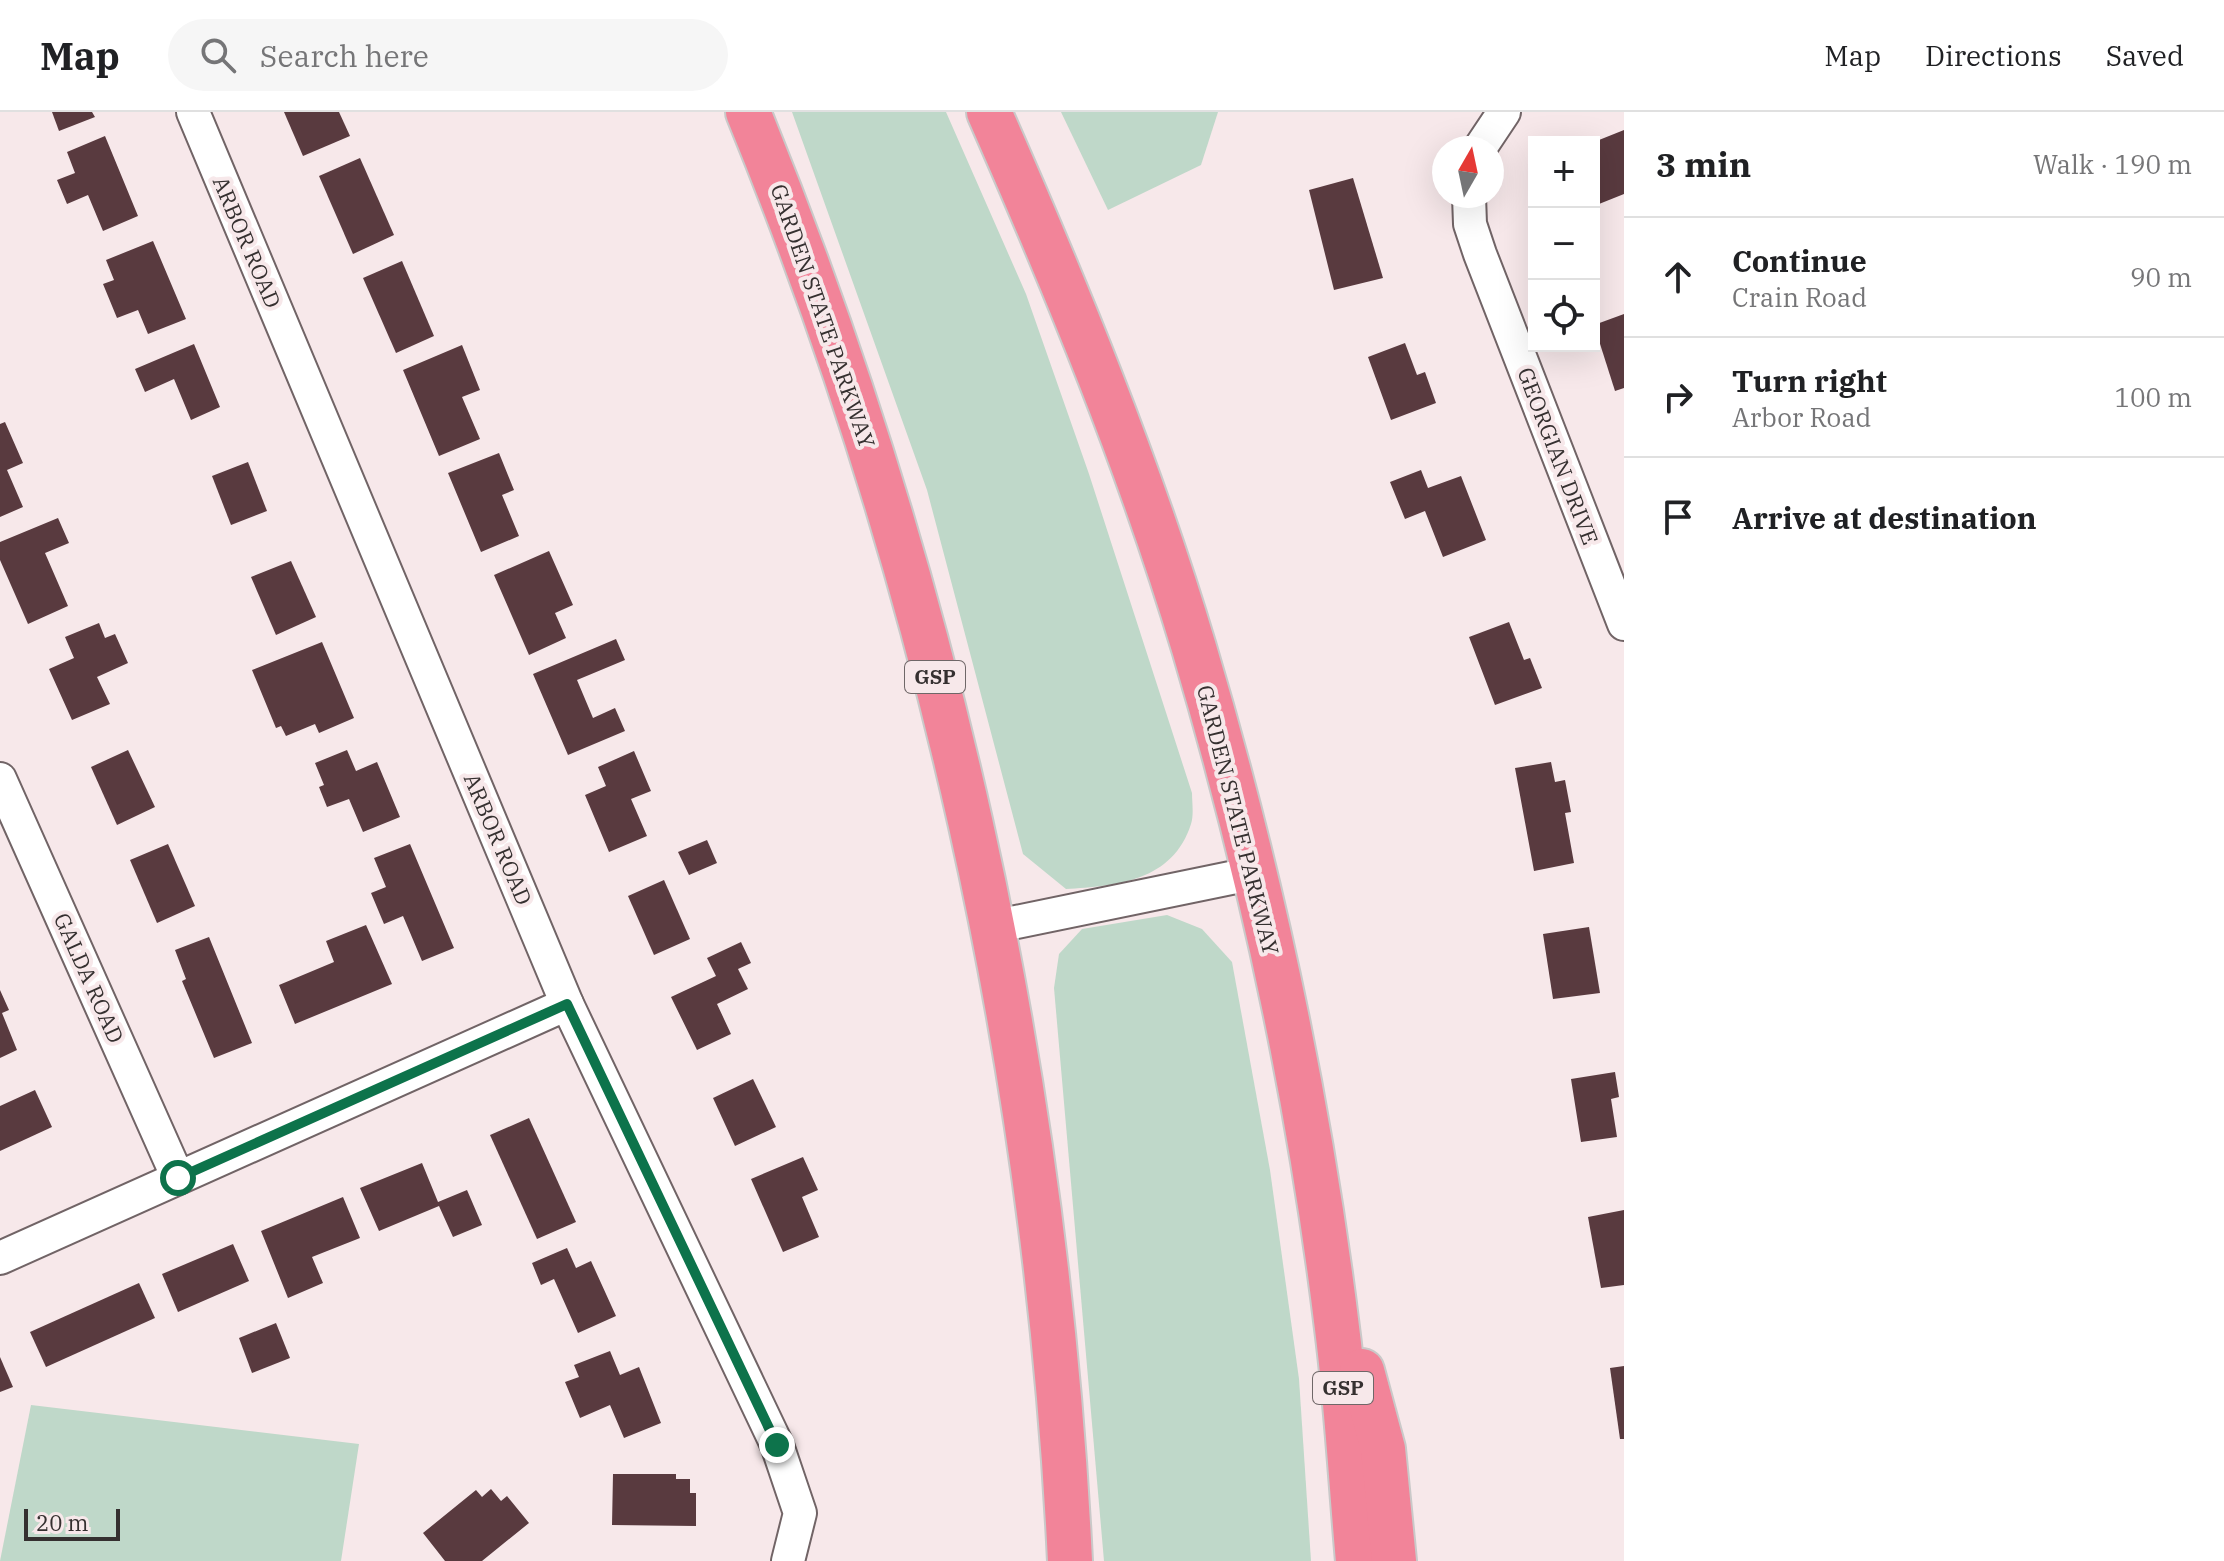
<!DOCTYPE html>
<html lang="en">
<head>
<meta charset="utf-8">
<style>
	body { margin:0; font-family:"IBM Plex Serif",serif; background:#f6f6f6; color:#202124 }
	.controls { position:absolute; right:24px; top:24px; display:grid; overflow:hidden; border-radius:0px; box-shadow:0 8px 32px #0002 }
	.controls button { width:72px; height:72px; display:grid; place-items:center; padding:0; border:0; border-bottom:2px solid #e0e0e0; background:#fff; color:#202124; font:40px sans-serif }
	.compass { position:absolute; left:1432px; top:24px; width:72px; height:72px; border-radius:50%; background:#fff; box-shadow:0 8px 32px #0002; rotate:9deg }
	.scale { position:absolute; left:24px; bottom:20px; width:96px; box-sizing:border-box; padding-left:8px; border:4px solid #353030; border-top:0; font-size:22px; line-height:28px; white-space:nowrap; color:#353030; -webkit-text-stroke:6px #f7e8ea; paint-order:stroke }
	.stop { position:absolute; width:24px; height:24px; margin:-18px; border:6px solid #0d734b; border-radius:50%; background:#fff }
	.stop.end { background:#0d734b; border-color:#fff; box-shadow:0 2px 8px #0008 }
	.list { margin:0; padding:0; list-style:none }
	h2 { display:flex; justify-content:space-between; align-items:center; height:104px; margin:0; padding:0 32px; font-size:34px }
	h2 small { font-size:26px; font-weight:400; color:#757577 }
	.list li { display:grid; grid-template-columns:52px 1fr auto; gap:24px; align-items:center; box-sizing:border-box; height:120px; padding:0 32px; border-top:2px solid #e0e0e0 }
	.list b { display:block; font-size:30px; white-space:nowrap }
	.list p { margin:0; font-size:26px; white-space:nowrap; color:#757577 }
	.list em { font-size:26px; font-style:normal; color:#757577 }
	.icon { flex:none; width:44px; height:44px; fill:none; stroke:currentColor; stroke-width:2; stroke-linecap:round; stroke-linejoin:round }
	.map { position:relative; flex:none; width:1624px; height:1449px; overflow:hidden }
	header { display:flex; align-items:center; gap:48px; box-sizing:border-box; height:112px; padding:0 40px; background:#fff; border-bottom:2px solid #e0e0e0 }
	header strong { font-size:38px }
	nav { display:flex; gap:44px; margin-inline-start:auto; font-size:28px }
	.search { width:560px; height:72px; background:#f6f6f6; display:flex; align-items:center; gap:20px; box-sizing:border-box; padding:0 28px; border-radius:44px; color:#757577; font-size:30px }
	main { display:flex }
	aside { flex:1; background:#fff }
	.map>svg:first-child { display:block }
</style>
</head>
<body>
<header>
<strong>Map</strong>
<div class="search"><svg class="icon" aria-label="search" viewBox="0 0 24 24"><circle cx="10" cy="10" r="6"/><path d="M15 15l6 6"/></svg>Search here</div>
<nav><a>Map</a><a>Directions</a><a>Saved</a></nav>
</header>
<main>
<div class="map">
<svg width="1624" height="1449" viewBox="0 0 1624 1449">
	<rect width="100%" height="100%" fill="#f7e8ea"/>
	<g fill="#bfd8c9">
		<path d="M792,0H946L1026,182L1089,362L1192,681C1192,690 1194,703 1191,712C1173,769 1117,774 1066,777L1023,742L927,378Z"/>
		<polygon points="1061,0 1218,0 1201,53 1108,98"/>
		<polygon points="1167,803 1202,817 1232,850 1270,1058 1299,1267 1311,1449 1104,1449 1054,876 1059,842 1082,817"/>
		<polygon points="31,1293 359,1332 341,1449 0,1449"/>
	</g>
	<g fill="#593a3f">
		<polygon points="52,0 92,0 95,5 59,19"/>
		<polygon points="284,0 339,0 350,24 303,44"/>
		<polygon points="1624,18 1624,82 1594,94 1594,30"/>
		<polygon points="105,24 138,104 103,119 88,83 67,92 57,68 75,61 67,40"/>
		<polygon points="360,46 394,123 353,142 319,64"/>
		<polygon points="1353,66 1383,166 1334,178 1309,78"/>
		<polygon points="153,129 186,207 148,222 138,198 117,206 103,172 114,168 106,148"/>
		<polygon points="402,149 434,224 396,241 363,166"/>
		<polygon points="1624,202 1624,276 1615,279 1594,213"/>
		<polygon points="1405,231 1417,263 1425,260 1436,291 1391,308 1368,245"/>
		<polygon points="194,232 220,295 191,308 174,267 145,280 135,257"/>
		<polygon points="462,233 480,278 462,285 480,327 439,344 403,258"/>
		<polygon points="5,310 23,351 7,358 23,395 0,405 0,312"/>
		<polygon points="499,341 514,378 502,383 519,424 481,440 448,361"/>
		<polygon points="248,350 267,399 231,413 212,364"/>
		<polygon points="1421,358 1428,376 1461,364 1486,428 1443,445 1425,399 1405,407 1390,370"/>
		<polygon points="58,406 69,431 45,441 68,494 28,512 0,448 0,430"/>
		<polygon points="549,439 573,493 555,501 566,526 529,543 494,463"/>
		<polygon points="291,449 316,505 276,523 251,465"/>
		<polygon points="1509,510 1524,548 1530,546 1542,576 1495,593 1469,525"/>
		<polygon points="99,511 105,526 115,522 128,551 97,565 110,592 72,608 49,557 74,546 65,525"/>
		<polygon points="616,527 625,548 577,568 593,606 615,596 625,619 568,643 533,562"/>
		<polygon points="322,530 354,606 319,621 315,612 286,624 281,614 276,616 252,558"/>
		<polygon points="128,638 155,695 117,713 91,655"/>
		<polygon points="347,638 356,659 377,650 400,705 363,720 349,687 327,695 319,675 324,673 315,651"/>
		<polygon points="634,639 651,679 631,687 647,724 609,740 585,683 606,674 598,655"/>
		<polygon points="1551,650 1555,670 1565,668 1571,700 1565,701 1574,751 1534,759 1515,656"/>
		<polygon points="707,728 717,751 689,763 678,740"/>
		<polygon points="168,732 195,794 157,811 130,748"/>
		<polygon points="410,732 454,836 422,849 403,804 384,812 371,781 386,775 374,746"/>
		<polygon points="664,768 690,827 654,843 628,784"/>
		<polygon points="366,813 392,872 295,912 279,873 334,850 326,829"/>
		<polygon points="1589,815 1600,881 1553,887 1543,822"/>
		<polygon points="209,825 252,931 214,946 182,869 186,867 175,838"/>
		<polygon points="741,830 751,851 738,857 748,877 717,892 731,922 697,938 671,885 716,864 707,846"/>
		<polygon points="0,878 9,898 2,901 17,938 0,946"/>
		<polygon points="1615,960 1619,985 1611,987 1617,1025 1581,1030 1571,967"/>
		<polygon points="753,967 776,1015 735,1034 713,986"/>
		<polygon points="35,978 52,1015 0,1039 0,994"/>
		<polygon points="529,1006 576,1110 537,1127 490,1023"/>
		<polygon points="803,1045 818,1078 802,1085 819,1125 783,1140 751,1067"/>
		<polygon points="422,1051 438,1090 467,1078 482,1113 453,1125 439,1094 379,1119 360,1076"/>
		<polygon points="343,1085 360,1126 312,1145 323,1171 288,1186 261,1119"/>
		<polygon points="1624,1098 1624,1173 1601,1176 1588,1105"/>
		<polygon points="233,1132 249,1169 178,1200 162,1162"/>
		<polygon points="567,1136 576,1156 591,1149 616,1204 578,1221 554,1167 541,1173 532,1151"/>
		<polygon points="139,1171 155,1206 46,1255 30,1220"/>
		<polygon points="276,1211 290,1246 252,1261 239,1226"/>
		<polygon points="610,1239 620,1263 639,1255 661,1311 624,1326 610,1293 580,1306 565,1270 579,1265 574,1253"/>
		<polygon points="0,1245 13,1275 0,1280"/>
		<polygon points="1624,1254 1624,1327 1620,1327 1610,1256"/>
		<polygon points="613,1362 676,1362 676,1367 690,1367 690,1381 696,1381 696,1414 612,1413"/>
		<polygon points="491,1377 501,1389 507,1384 529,1411 482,1449 445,1449 423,1421 476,1378 482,1385"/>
	</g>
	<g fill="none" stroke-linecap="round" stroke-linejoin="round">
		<defs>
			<g id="minor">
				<polyline points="193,0 567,892 777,1333 800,1401 788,1449"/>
				<polyline points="1480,36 1504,0"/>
				<polyline points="1469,84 1470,112 1480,142 1624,512"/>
				<polyline points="0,667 178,1066"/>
				<polyline points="992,815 1255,761"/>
				<polyline points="0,1146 567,892"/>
			</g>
			<g id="highway">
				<path d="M748,0C936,460 1046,953 1070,1449"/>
				<path d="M989,0C1066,175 1139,352 1194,536C1260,758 1309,986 1337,1216C1347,1293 1351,1371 1358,1449"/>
				<polyline points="1362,1259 1383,1337 1394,1449"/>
			</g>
		</defs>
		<use href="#minor" stroke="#716466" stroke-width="36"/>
		<use href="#highway" stroke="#cac9c9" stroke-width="48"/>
		<use href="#minor" stroke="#fff" stroke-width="32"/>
		<use href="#highway" stroke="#f28499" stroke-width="44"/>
	</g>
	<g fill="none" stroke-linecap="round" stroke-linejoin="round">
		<polyline stroke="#0d734b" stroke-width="10" points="178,1066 567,892 777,1333"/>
	</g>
	<g text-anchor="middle" stroke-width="8" stroke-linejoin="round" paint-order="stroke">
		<g fill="#f7e8ea" stroke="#6f6768" stroke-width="2">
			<rect x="905" y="549" width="60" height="32" rx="6"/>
			<rect x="1313" y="1260" width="60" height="32" rx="6"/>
		</g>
		<g font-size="20" font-weight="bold" fill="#353030">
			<text x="935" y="572">GSP</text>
			<text x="1343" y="1283">GSP</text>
		</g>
		<g font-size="22" fill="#353030" stroke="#f7e8ea">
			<text transform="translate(247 130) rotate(67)" y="8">ARBOR ROAD</text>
			<text transform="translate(823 204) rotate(71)" y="8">GARDEN STATE PARKWAY</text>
			<text transform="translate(1558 344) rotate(69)" y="8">GEORGIAN DRIVE</text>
			<text transform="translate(1238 708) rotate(76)" y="8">GARDEN STATE PARKWAY</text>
			<text transform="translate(498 727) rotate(67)" y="8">ARBOR ROAD</text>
			<text transform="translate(89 866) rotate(66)" y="8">GALDA ROAD</text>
		</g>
	</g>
</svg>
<div class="controls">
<button>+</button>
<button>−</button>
<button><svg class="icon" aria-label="locate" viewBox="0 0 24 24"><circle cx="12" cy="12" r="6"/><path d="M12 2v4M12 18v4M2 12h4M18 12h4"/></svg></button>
</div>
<svg class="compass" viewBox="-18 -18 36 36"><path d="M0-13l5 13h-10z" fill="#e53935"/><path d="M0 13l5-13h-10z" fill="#757577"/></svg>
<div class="scale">20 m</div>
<div class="stop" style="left:178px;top:1066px"></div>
<div class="stop end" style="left:777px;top:1333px"></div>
</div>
<aside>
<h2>3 min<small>Walk · 190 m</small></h2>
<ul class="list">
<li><svg class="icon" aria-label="ahead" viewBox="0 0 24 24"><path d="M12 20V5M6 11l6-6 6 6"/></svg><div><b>Continue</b><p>Crain Road</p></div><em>90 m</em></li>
<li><svg class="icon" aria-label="right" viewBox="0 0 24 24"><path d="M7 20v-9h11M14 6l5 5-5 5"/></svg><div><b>Turn right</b><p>Arbor Road</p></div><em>100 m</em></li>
<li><svg class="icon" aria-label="arrive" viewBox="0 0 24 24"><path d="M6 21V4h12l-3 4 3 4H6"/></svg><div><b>Arrive at destination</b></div></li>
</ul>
</aside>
</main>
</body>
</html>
